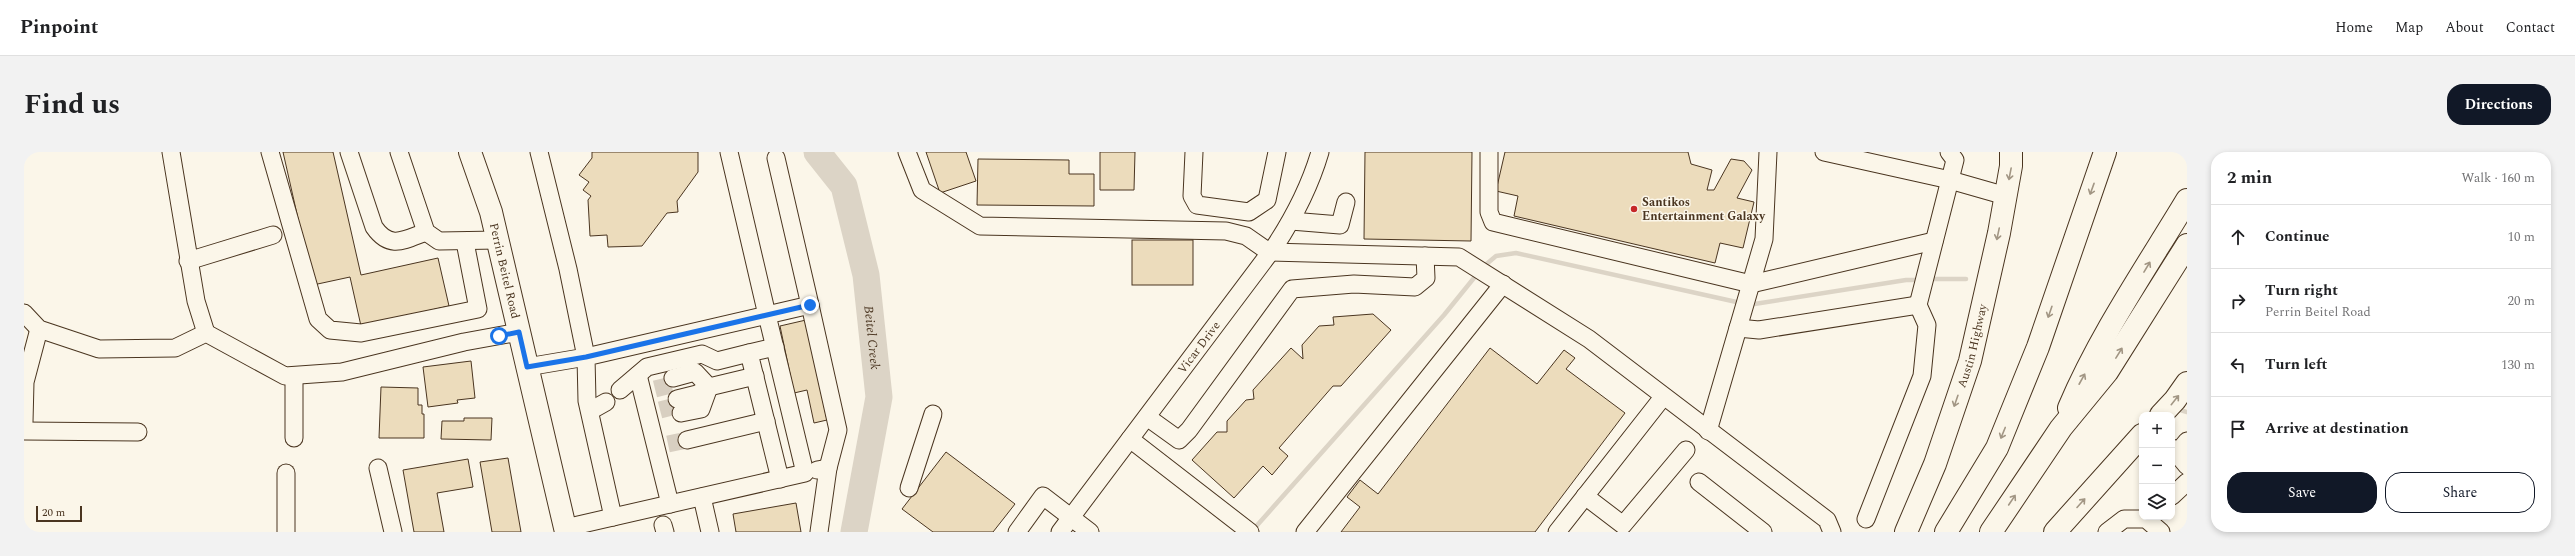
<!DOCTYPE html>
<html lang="en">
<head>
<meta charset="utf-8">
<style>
	body { margin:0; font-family:Spectral,serif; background:#f2f2f2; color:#202124 }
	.controls { position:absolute; right:12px; bottom:12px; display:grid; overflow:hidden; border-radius:8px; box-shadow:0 2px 6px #0003 }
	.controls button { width:36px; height:36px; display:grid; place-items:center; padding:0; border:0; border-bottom:1px solid #e0e0e0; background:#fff; color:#202124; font:20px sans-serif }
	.scale { position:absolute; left:12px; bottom:10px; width:46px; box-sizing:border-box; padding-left:4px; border:2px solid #4a3520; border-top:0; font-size:11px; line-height:14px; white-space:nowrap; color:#4a3520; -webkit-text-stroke:3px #fbf6e9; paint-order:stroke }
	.stop { position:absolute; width:12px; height:12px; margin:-9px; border:3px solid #1a73e8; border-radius:50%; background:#fff }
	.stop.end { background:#1a73e8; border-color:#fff; box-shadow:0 1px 4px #0008 }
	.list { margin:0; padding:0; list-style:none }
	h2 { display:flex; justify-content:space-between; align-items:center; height:52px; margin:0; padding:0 16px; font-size:17px }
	h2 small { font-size:13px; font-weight:400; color:#757577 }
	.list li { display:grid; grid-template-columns:26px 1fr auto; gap:12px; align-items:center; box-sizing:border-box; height:64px; padding:0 16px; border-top:1px solid #e0e0e0 }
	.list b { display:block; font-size:15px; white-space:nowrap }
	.list p { margin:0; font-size:13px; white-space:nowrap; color:#757577 }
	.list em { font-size:13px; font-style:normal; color:#757577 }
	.actions { display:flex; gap:8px; padding:12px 16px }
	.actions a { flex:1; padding:9px 0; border:1px solid #111827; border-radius:16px; text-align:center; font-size:14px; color:#111827 }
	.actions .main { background:#111827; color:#fff }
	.icon { flex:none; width:22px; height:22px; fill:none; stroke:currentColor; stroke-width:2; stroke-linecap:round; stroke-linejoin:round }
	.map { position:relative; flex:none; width:2163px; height:380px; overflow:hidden; border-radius:16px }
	header { display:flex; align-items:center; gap:24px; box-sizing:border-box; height:56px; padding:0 20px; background:#fff; border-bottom:1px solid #e0e0e0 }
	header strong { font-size:19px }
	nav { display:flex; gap:22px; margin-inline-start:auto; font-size:14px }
	.intro { display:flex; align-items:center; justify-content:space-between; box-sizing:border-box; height:96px; padding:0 24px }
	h1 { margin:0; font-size:28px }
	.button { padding:10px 18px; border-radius:16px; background:#111827; color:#fff; font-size:14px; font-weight:700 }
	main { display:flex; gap:24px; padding:0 24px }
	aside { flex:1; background:#fff; border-radius:16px; box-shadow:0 2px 6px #0003 }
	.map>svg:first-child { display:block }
</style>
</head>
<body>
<header>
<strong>Pinpoint</strong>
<nav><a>Home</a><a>Map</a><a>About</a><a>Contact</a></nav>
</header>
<div class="intro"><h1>Find us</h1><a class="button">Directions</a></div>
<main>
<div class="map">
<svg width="2163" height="380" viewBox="0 0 2163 380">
	<rect width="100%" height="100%" fill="#fbf6e9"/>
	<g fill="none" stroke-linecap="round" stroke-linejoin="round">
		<g stroke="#dcd4c6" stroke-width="4.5">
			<polyline points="1459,115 1472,104 1492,101 1717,151"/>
			<polyline points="1904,127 1942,127"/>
			<polyline points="1724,153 1882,128 1896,128"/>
			<polyline points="2153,257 2163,260"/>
			<polyline points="1228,379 1420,163 1454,121"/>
		</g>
		<path stroke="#dcd4c6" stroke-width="27" id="s1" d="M793,0L820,34L842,123L855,245L830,380"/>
	</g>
	<g fill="#ecdcbc" stroke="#4a3520">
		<polygon points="259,0 309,0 337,123 414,106 425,154 337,174 326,125 289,133"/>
		<polygon points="568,0 674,0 674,20 653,49 654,60 643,61 618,94 584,95 583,83 566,84 564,48 567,44 559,38 565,30 555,23 568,6"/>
		<polygon points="902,0 942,0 952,29 916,41"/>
		<polygon points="1076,0 1111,0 1110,38 1076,38"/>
		<polygon points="1341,0 1448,0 1447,89 1340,87"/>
		<polygon points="1481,0 1664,0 1667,12 1688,18 1683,38 1690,38 1707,7 1720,9 1728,18 1713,46 1730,50 1719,96 1696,91 1691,111 1490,64 1494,44 1472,39"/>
		<polygon points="954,7 1045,8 1045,22 1070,22 1070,54 953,53"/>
		<rect x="1108" y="88" width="61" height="45"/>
		<polygon points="1349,162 1367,178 1317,234 1309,234 1255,296 1264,304 1248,323 1239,314 1210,346 1168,308 1193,280 1203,280 1203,269 1222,248 1230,247 1229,238 1267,196 1279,207 1278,193 1295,174 1310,173 1309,165"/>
		<polygon points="782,168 803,268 790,271 783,238 770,241 756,174"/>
		<polygon points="1466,196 1513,232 1540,198 1551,206 1542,217 1601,261 1511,380 1317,380 1336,355 1323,345 1336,328 1354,342"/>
		<polygon points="447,209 451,246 433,248 434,251 404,255 399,215"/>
		<polygon points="357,235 394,236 394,253 398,253 398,262 400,262 400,286 355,286"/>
		<polygon points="440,266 468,266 467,288 417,287 418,269 440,269"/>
		<polygon points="922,300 991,352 969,380 909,380 878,357"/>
		<polygon points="484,306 497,380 468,380 456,310"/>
		<polygon points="444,307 449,335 413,341 420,380 390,380 379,318"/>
		<polygon points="772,351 777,380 712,380 709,362"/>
	</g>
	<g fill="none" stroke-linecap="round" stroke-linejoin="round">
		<g stroke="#d8cfc1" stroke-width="17" stroke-dasharray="17 8" stroke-linecap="butt">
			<polyline points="631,237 651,232"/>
			<polyline points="636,258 655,253"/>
			<polyline points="644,292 663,288"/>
		</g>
		<defs>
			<g id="minor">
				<polyline points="147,0 172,149 182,181"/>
				<polyline points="246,0 294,167 306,178 337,181 454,157 441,90"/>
				<path d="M325,0L350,75C366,98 380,88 402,80"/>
				<polyline points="375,0 402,80 415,89 474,88"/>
				<polyline points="883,0 898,38 956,74 1202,79 1222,84 1245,100 1435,105 1565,187 1803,368 1808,380"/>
				<polyline points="1170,0 1168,44 1173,53 1225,60 1243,48 1253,0"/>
				<polyline points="1465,0 1465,60 1469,70 1727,132 1910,89"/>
				<polyline points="1800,0 1926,28 1982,44"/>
				<polyline points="1267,69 1316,73 1322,50"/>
				<polyline points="164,109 249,83"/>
				<polyline points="786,153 814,278 804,316"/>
				<polyline points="0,161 15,177 75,197 151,196 182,181 261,224 318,220 440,190 495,180"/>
				<polyline points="1714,176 1735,178 1894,153"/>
				<polyline points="751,195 725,201 756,327"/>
				<polyline points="503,215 562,205 544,117 515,0"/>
				<polyline points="614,223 646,352"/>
				<polyline points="649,226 671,220 685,235 731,224"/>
				<polyline points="596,238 623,215 678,202 693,209 725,201"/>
				<polyline points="653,247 673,242 685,235"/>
				<polyline points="566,259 582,250"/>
				<polyline points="657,261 677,257 685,235"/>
				<polyline points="1123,265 1155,288 1165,278 1268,137 1330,132 1391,135 1402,126 1401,104"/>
				<polyline points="0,270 1,230 15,177"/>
				<polyline points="0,279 114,280"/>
				<polyline points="1684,279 1740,87 1744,0"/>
				<polyline points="270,286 270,224"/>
				<polyline points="1106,287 1226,380"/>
				<polyline points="663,288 742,269"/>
				<polyline points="2148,296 2163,314"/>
				<polyline points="2153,301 2163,289"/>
				<polyline points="354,316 369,380"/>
				<polyline points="793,318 804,316 795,380"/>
				<polyline points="262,321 262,380"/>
				<polyline points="1675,330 1739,380"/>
				<polyline points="885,336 909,262"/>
				<polyline points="1561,344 1599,373 1662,298"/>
				<polyline points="2148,344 2163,330"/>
				<polyline points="678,345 686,380"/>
				<polyline points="589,365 563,249 562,205 743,163 705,0"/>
				<polyline points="1842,367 1898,224 1903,173 1894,153 1931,8 1925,0"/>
				<polyline points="639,373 641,380"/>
				<polyline points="541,376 781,321 743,163 786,153 752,6"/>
				<polyline points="993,380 1019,344 1066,380"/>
				<path id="s2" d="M1036,380L1251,94C1270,65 1286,34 1296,0"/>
				<polyline points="1281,380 1479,132"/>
				<polyline points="1533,380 1639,245"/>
				<polyline points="2083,380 2100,367 2122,367 2137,380"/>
			</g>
			<g id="major">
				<path id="s3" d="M446,0L467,60L542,380"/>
				<polyline points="2137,263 2151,248 2163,231"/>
				<path id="s4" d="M1882,380L1911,312L1946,209L1975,81L1987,14V0"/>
				<polyline points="2031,380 2118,283"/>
			</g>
			<g id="highway">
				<path d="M2045,256C2076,183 2122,116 2163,48"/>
				<polyline points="1922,380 1973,296 2014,195 2081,0"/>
				<polyline points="1967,380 2037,276 2083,220 2163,93"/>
			</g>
		</defs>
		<use href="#minor" stroke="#4a3520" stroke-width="19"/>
		<use href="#major" stroke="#4a3520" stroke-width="24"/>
		<use href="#highway" stroke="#4a3520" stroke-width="24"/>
		<use href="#minor" stroke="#fbf6e9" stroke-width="17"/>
		<use href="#major" stroke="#fbf6e9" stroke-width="22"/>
		<use href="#highway" stroke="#fbf6e9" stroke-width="22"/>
	</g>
	<defs><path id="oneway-shaft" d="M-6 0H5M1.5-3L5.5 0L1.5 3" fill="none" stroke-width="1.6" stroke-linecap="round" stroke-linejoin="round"/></defs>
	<g stroke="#a29684">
		<use href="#oneway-shaft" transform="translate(1986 22) rotate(101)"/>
		<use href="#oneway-shaft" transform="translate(2068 37) rotate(110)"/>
		<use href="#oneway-shaft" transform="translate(1974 82) rotate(102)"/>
		<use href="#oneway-shaft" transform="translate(2123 115) rotate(-59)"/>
		<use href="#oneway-shaft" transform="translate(2026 160) rotate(109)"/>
		<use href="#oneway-shaft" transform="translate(2095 201) rotate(-58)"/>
		<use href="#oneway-shaft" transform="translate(2058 227) rotate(-61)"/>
		<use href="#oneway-shaft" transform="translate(2151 248) rotate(-51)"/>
		<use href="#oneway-shaft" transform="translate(1932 249) rotate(109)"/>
		<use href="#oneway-shaft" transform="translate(1979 281) rotate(112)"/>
		<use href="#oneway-shaft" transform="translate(1988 348) rotate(-56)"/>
		<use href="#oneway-shaft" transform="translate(2057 351) rotate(-48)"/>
	</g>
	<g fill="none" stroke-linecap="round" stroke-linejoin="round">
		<polyline stroke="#1a73e8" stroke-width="5" points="475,184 495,180 503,215 562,205 786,153"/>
	</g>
	<circle fill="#c62828" stroke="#fbf6e9" stroke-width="1.5" cx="1610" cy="57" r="4"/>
	<g text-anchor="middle" stroke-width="3" stroke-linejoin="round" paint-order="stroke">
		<g font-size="12" font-weight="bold" fill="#4a3520" stroke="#fbf6e9" text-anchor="start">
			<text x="1618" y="54">Santikos<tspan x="1618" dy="14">Entertainment Galaxy</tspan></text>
		</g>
		<g font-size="12" fill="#4a3520" stroke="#fbf6e9">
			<text dy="4" stroke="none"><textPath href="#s3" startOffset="124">Perrin Beitel Road</textPath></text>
			<text dy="4" stroke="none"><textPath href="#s4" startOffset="198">Austin Highway</textPath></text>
			<text dy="4" stroke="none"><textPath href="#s2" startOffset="231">Vicar Drive</textPath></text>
		</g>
		<g font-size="13" font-style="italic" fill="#4a3520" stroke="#fbf6e9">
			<text dy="5" stroke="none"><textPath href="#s1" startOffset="198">Beitel Creek</textPath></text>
		</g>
	</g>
</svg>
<div class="controls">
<button>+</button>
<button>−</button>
<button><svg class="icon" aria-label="layers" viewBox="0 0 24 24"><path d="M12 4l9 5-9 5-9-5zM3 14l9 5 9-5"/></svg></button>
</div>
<div class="scale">20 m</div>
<div class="stop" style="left:475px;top:184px"></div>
<div class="stop end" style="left:786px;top:153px"></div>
</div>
<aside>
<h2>2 min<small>Walk · 160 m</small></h2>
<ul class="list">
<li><svg class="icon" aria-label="ahead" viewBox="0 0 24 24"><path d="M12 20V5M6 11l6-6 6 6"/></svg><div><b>Continue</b></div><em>10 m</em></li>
<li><svg class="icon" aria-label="right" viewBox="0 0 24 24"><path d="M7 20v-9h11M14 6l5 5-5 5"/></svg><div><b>Turn right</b><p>Perrin Beitel Road</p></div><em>20 m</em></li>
<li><svg class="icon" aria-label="left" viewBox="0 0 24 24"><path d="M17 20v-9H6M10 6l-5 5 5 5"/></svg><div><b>Turn left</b></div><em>130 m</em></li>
<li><svg class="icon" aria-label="arrive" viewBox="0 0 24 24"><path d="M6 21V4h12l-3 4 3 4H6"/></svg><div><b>Arrive at destination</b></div></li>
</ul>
<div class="actions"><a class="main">Save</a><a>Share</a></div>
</aside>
</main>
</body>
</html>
